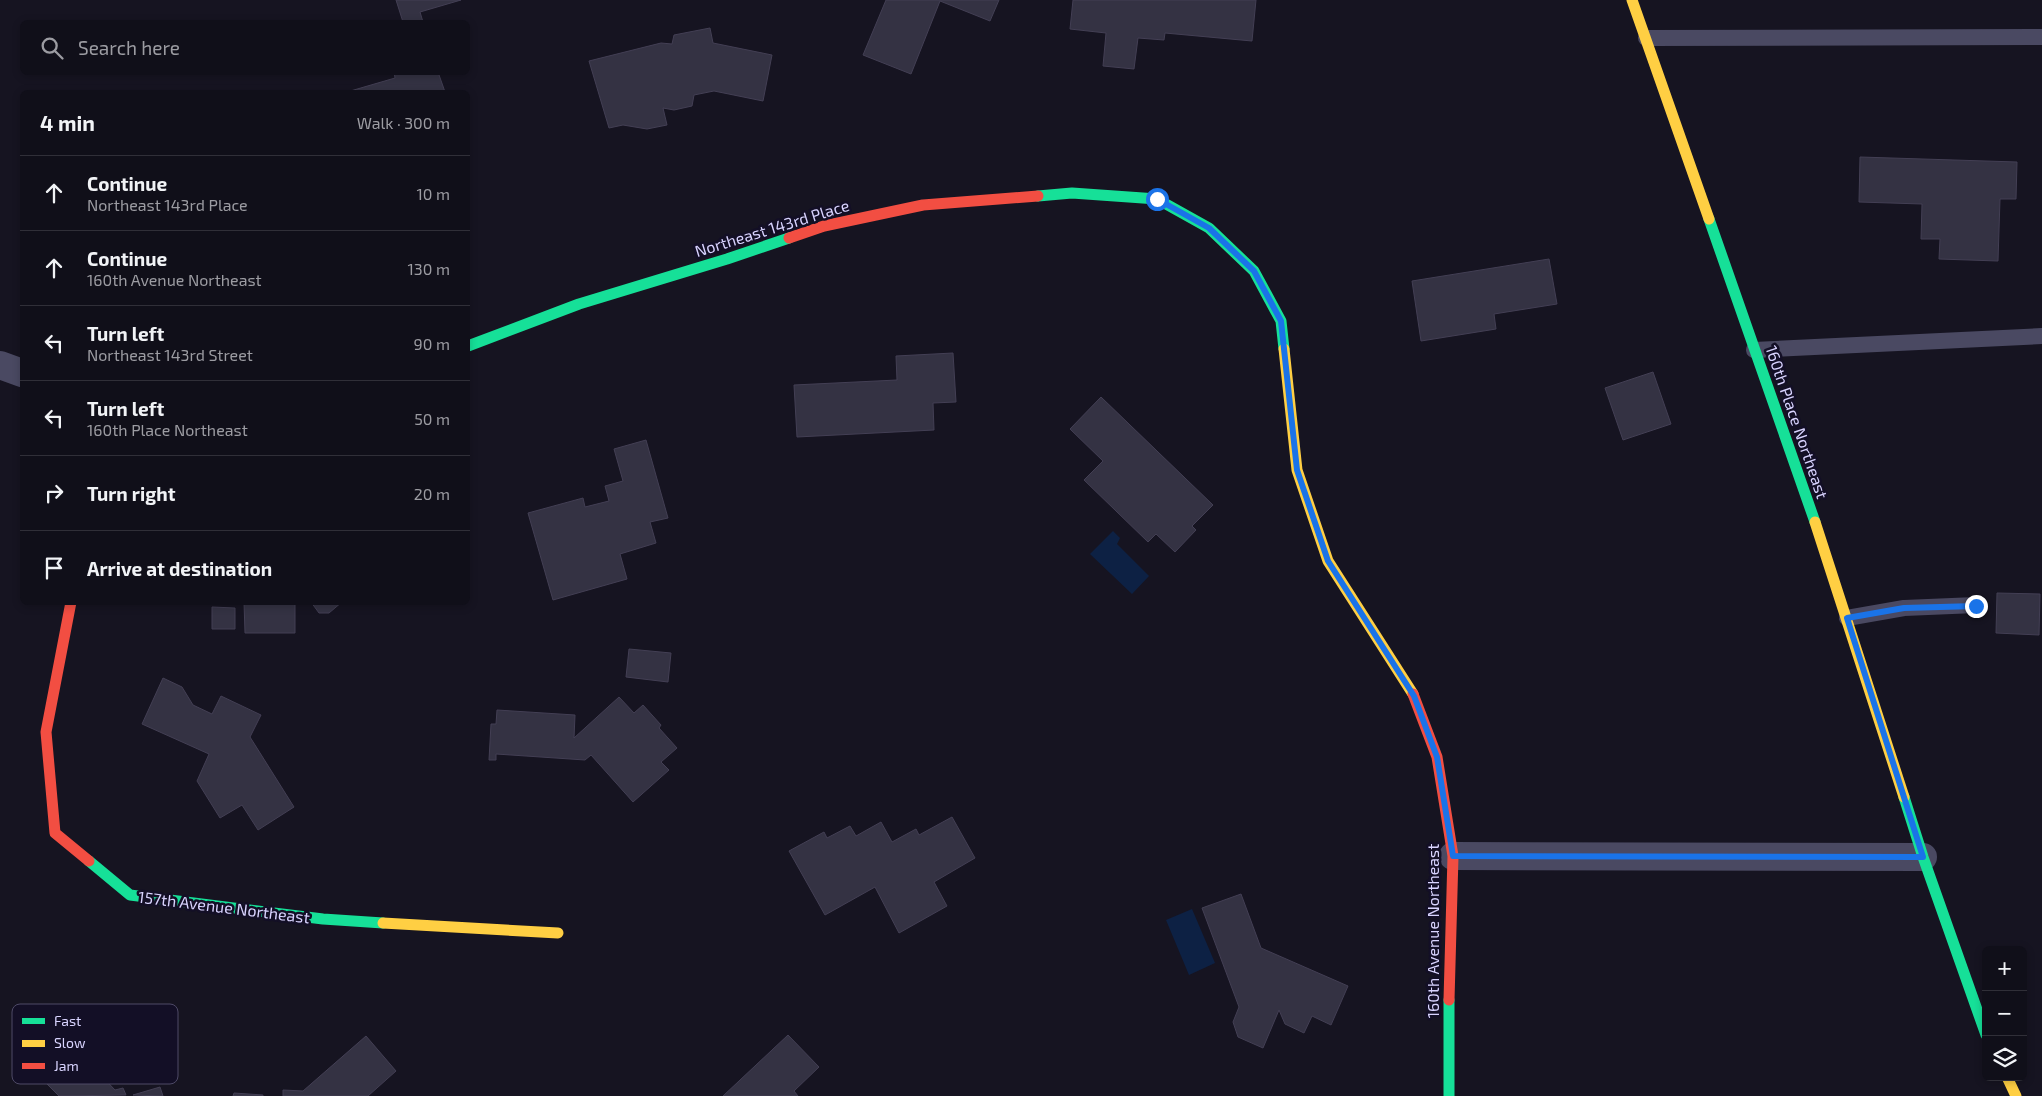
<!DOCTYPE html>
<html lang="en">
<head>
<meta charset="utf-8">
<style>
	body { margin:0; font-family:"Exo 2",sans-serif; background:#191822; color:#f1f3f6 }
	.controls { position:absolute; right:15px; bottom:15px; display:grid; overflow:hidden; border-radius:8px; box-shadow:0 2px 8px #0003 }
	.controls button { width:45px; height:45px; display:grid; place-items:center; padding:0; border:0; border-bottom:1px solid #302f38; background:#100f19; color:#f1f3f6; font:25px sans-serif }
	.stop { position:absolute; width:15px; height:15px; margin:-11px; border:4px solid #1a73e8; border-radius:50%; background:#fff }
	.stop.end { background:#1a73e8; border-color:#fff; box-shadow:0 1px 5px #0008 }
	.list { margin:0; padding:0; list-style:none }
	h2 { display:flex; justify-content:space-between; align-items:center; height:65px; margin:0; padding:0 20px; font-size:21px }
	h2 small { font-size:16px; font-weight:400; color:#9c9ca2 }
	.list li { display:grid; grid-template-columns:32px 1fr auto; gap:15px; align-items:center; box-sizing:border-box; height:75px; padding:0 20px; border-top:1px solid #302f38 }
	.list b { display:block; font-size:19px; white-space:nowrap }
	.list p { margin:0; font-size:16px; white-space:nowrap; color:#9c9ca2 }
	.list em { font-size:16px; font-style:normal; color:#9c9ca2 }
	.icon { flex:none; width:28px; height:28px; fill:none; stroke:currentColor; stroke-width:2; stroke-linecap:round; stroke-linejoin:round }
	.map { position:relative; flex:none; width:2042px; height:1096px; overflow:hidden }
	.search { position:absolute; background:#100f19; box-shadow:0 2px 8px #0003; left:20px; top:20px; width:450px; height:55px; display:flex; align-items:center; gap:12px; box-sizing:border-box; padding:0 18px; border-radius:8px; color:#9c9ca2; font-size:19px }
	.panel { position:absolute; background:#100f19; box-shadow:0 2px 8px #0003; left:20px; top:90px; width:450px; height:515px; border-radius:8px }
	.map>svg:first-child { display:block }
</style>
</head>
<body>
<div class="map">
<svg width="2042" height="1096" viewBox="0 0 2042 1096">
	<rect width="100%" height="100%" fill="#161421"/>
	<g fill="#0d2144">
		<polygon points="1113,531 1120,538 1117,544 1149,576 1132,594 1090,554"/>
		<polygon points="1192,909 1215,963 1189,975 1166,920"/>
	</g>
	<g fill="#343243" stroke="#433f54">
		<polygon points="396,0 461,0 420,12 423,22 403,22"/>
		<polygon points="886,0 999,0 990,21 940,1 911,74 863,55"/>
		<polygon points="1073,0 1256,0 1252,41 1165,33 1164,40 1138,38 1134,69 1103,66 1106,33 1070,29"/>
		<polygon points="710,28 713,43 772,55 763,101 714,91 694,95 692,106 674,110 663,108 667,125 647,129 623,125 609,128 589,61 661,43 672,44 674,35"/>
		<polygon points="394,72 438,72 445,92 347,92 395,78"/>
		<polygon points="1860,157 2017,162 2016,199 2000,199 1998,261 1939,259 1940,239 1921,239 1922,204 1859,202"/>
		<polygon points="1549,259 1557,304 1494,314 1496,329 1421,341 1412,281"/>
		<polygon points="953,353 956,402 933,403 934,430 797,437 794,385 897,380 896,356"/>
		<polygon points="1653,372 1671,424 1623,440 1605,388"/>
		<polygon points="1101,397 1213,505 1192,526 1196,530 1175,552 1156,534 1148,542 1084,480 1103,461 1070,429"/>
		<polygon points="646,440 668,518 650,522 656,543 620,554 627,579 553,600 528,513 583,498 585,507 609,501 605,486 623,481 614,449"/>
		<polygon points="1997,593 2040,594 2039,635 1996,633"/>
		<polygon points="244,602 295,602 295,633 245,633"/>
		<polygon points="311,602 342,602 329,613 319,613"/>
		<polygon points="212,607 235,608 235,629 212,629"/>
		<polygon points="629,649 671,653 668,682 626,677"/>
		<polygon points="163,678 182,687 193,705 212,714 221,696 261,715 250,737 294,807 258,830 242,805 220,818 197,781 209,754 142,724"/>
		<polygon points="619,697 634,713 643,705 661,725 659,728 677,748 661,762 669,770 633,802 591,755 585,760 496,754 496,760 489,760 491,724 496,724 497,710 575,715 574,738"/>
		<polygon points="952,817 975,858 934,882 947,906 899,933 875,887 825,915 789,851 824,832 827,838 850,826 856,836 881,822 892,842 916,829 919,835"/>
		<polygon points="1241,894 1261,948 1348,986 1331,1025 1312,1016 1304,1033 1285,1024 1279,1010 1263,1048 1238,1037 1233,1022 1239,1007 1202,908"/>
		<polygon points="61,1033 115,1090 123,1088 126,1095 59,1096 28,1065"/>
		<polygon points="788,1035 819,1067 794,1091 798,1096 723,1096"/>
		<polygon points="366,1036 396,1071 368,1096 283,1096 283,1090 303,1091"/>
		<polygon points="160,1087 163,1096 133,1095"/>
		<polygon points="234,1093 263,1095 263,1096 233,1096"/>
	</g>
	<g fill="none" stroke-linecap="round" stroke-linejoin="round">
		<g stroke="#4a4962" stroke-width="16">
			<polyline points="1646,38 2042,37"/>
			<polyline points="1754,350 2042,336"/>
			<polyline points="1847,618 1904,608 1976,605"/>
		</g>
		<g stroke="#4a4962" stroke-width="28">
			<polyline points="0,365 22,373"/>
			<polyline points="1453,856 1923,857"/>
		</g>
		<g stroke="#16e098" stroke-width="11">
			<polyline points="1038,196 1072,193 1157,199 1209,228 1254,271 1281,321 1284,349"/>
			<polyline points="1709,219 1815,522"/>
			<polyline points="468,346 579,304 727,259 789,238"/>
			<polyline points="1904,797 1923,857 1986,1035"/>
			<polyline points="89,861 130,895 323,919 383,923"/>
			<polyline points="1449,1096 1449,1000"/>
		</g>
		<g stroke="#ffcf43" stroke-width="11">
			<polyline points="1632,0 1709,219"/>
			<polyline points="1284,349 1297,470 1328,561 1413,694"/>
			<polyline points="1815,522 1904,797"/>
			<polyline points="383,923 558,933"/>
			<polyline points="2007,1077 2016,1096"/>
		</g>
		<g stroke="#f24e42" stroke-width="11">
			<polyline points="789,238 824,226 923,205 1038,196"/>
			<polyline points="71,602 46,732 55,833 89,861"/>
			<polyline points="1413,694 1437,757 1453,856 1449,1000"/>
		</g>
	</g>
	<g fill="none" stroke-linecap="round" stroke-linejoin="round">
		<polyline stroke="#1a73e8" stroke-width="6" points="1157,199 1209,228 1254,271 1281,321 1297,470 1328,561 1414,696 1437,757 1453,856 1923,857 1847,618 1904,608 1976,606"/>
	</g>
	<g text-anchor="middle" stroke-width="5" stroke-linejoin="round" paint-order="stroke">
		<g font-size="16" fill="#d9d4ff" stroke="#130f26">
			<text transform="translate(772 228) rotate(-17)" y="6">Northeast 143rd Place</text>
			<text transform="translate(1797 422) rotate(71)" y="6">160th Place Northeast</text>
			<text transform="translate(224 907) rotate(7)" y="6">157th Avenue Northeast</text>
			<text transform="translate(1433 931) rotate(-90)" y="6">160th Avenue Northeast</text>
		</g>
	</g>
	<rect x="12" y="1004" width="166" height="80" rx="8" fill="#130f26" stroke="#4e4a67" stroke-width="1"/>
	<rect x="22" y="1018" width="23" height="6" fill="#16e098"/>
	<rect x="22" y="1040" width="23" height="7" fill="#ffcf43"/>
	<rect x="22" y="1063" width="23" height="6" fill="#f24e42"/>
	<g font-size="14" fill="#d9d4ff">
		<text x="54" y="1026">Fast</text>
		<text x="54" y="1048">Slow</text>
		<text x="54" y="1071">Jam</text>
	</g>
</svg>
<div class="controls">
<button>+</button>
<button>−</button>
<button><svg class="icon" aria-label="layers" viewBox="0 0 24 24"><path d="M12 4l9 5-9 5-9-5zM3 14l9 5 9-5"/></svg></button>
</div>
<div class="stop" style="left:1157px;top:199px"></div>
<div class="stop end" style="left:1976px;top:606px"></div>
<div class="search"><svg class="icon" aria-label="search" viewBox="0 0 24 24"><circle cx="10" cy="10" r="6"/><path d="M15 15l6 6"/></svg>Search here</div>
<section class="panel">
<h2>4 min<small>Walk · 300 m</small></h2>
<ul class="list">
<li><svg class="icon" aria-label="ahead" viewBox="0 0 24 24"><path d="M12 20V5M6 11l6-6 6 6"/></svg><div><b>Continue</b><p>Northeast 143rd Place</p></div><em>10 m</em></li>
<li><svg class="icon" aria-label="ahead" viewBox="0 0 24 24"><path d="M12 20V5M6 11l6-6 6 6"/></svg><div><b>Continue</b><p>160th Avenue Northeast</p></div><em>130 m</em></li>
<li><svg class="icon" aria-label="left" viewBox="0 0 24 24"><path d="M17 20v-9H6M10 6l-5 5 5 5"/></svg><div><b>Turn left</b><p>Northeast 143rd Street</p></div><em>90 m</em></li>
<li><svg class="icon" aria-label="left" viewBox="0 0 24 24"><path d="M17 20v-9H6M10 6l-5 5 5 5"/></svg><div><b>Turn left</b><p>160th Place Northeast</p></div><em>50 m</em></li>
<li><svg class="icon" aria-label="right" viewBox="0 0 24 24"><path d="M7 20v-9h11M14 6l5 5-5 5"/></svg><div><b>Turn right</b></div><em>20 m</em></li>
<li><svg class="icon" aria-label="arrive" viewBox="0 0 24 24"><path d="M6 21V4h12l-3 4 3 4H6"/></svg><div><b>Arrive at destination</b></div></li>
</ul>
</section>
</div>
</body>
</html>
